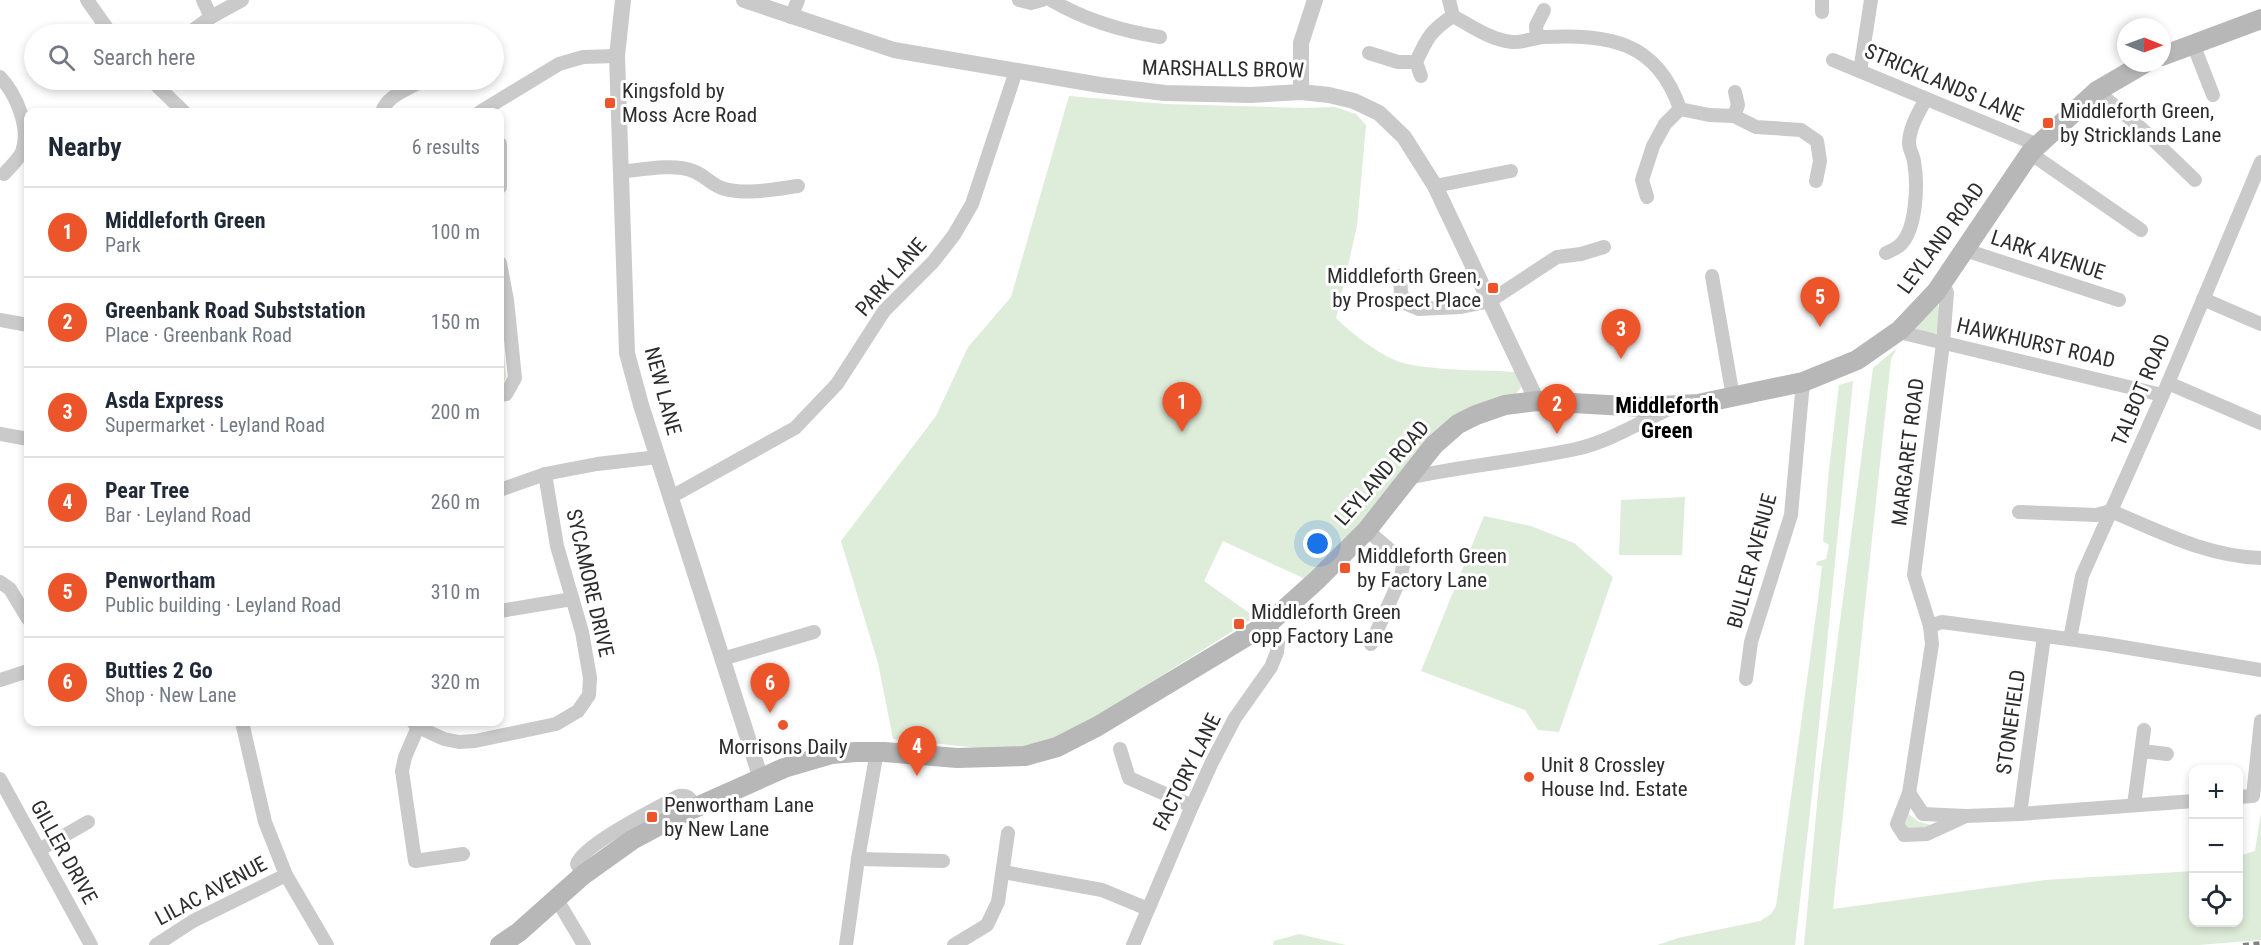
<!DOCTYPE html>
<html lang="en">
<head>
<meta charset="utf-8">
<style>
	body { margin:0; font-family:"Roboto Condensed",sans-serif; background:#f6f6f7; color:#1f2937 }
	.controls { position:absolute; right:18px; bottom:18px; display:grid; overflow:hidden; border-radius:12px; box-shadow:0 3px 9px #0003 }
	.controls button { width:54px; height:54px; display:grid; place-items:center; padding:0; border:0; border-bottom:2px solid #e0e1e3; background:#fff; color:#1f2937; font:30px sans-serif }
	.compass { position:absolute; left:2117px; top:18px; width:54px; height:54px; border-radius:50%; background:#fff; box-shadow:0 3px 9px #0003; rotate:91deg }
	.you { position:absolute; left:1318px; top:544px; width:21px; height:21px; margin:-15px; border:4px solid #fff; border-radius:50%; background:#1a73e8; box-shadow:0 0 0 9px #1a73e833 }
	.badge { display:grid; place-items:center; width:39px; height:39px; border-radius:50%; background:#eb5529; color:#fff; font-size:20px; font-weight:700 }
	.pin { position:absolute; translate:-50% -50px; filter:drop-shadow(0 2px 3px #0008) }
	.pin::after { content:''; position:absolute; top:32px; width:21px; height:18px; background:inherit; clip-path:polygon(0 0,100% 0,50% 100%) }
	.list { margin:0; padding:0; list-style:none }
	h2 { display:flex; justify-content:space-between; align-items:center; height:78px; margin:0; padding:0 24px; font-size:26px }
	h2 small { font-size:20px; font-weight:400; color:#747a83 }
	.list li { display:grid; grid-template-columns:39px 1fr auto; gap:18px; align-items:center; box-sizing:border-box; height:90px; padding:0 24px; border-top:2px solid #e0e1e3 }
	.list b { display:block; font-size:22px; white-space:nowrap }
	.list p { margin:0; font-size:20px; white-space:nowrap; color:#747a83 }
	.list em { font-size:20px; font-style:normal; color:#747a83 }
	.icon { flex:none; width:33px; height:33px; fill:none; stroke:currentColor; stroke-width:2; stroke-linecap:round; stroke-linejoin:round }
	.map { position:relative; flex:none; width:2261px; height:945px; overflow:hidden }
	.search { position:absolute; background:#fff; box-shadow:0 3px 9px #0003; left:24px; top:24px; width:480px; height:66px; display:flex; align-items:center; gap:15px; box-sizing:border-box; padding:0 21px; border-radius:33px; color:#747a83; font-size:22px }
	.panel { position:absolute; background:#fff; box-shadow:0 3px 9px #0003; left:24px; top:108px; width:480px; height:618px; border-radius:12px }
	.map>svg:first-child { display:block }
</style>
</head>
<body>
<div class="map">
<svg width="2261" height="945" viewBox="0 0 2261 945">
	<rect width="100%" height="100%" fill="#fff"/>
	<g fill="#deecda">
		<path d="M1069,96L1166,104L1303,108L1335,107L1356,114L1366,125L1357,226L1336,318C1351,333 1372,349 1392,359C1415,371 1487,370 1516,372L1521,387L1516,394L1468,412L1353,532L1305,579L1223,541L1204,581L1255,617L1107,710L1053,738L1021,747L979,748L893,739L878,663L841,541L936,416L968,347L1011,297Z"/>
		<polygon points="1937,305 1940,306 1938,332 1933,334 1913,329"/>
		<polygon points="500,314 506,377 503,385 500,387"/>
		<polygon points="1897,348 1891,359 1833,909 2045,880 2193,871 2194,922 2238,922 2239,856 2255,851 2261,813 2261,940 2199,945 1804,945 1819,783 1873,368"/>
		<polygon points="1853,381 1813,785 1795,945 1657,945 1678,938 1760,921 1771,914 1776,906 1818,600 1822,566 1816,565 1817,562 1826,559 1829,545 1823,541 1829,469 1839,385"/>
		<polygon points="1685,497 1682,555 1619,555 1621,500"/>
		<polygon points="1484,516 1531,526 1574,543 1613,577 1559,732 1538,730 1525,710 1421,671"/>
		<polygon points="1907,813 1919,822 1932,825 1925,829 1910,831 1904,827 1902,818"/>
		<polygon points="1299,934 1346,945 1273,945 1274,941"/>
	</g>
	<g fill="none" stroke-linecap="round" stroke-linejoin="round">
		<g stroke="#cacaca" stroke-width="14">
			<polyline points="87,0 111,34"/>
			<polyline points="203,0 211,17"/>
			<polyline points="1019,0 1031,3 1042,0"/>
			<path d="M1051,0C1085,20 1121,31 1160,37"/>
			<path d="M1449,0L1453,16C1471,26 1491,40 1512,42C1522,43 1533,38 1544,37C1609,34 1657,41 1680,109L1709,115L1734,116L1756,127L1801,130L1817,141L1820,161L1816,181"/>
			<polyline points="1822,12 1822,0"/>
			<polyline points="791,17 798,0"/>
			<polyline points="188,34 211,17 242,0"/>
			<polyline points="1537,37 1536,26 1544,10"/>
			<polyline points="2193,44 2213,95"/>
			<polyline points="1369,53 1398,62 1416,62"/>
			<polyline points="1833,60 2038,145"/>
			<polyline points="1860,71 1871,0"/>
			<path d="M1421,76L1416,62C1427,38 1431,30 1453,16"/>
			<path d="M0,77C16,94 31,128 22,152C19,159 10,167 4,174"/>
			<polyline points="151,80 184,112"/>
			<polyline points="2097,91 2141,128 2195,180"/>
			<path d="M382,112C387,95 409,89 423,80"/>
			<polyline points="480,112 559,64 583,57 617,56"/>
			<polyline points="1734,116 1738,105 1735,92"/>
			<polyline points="500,144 500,187"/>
			<polyline points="2030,153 2141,230"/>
			<path d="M620,172C640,170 674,163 693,171C705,175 712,186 725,189C747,195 776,189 798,186"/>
			<polyline points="1435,186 1511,171"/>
			<polyline points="1647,197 1642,180 1653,146 1665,124 1680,109"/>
			<polyline points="1965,250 2119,300"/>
			<path d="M1886,253C1890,251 1895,249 1899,246C1917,231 1918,183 1914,161C1913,155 1909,149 1909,143C1909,128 1919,112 1926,99"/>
			<polyline points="500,263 507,300 515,378 506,394 500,395"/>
			<polyline points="1400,276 1401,293 1407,304 1419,309 1461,307 1490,301 1557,257 1581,254 1604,247"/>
			<polyline points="1712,276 1733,397"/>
			<polyline points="1943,282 1947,293 1943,343 1914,575 1930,626 1932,644 1909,793 1897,824 1904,835 1927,834 1966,816"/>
			<polyline points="2203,299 2261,324"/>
			<polyline points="0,320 28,325"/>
			<polyline points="1900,330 1907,334 2162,395"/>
			<polyline points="2168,383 2261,423"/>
			<polyline points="0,434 28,439"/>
			<path d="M1407,478C1463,466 1520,461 1576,449C1608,442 1639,423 1669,409"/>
			<polyline points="500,490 545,474 597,464 658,457"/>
			<polyline points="671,497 795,428 837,384 884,311 933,262 954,235 972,204 1016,71"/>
			<path d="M2019,512L2096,515L2111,511C2161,532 2206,556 2261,558"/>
			<polyline points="1367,530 1399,558 1403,565 1401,577 1371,644"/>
			<polyline points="0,582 10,589 28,619"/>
			<polyline points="500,611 572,599"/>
			<polyline points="1930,626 1942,622 2105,644 2261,670"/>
			<polyline points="2070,639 2082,576 2168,383 2261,162"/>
			<polyline points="722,659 814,632"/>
			<polyline points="1746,679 1751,642 1791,515 1803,382"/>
			<polyline points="0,680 28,671"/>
			<polyline points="242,722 265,822 286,875 327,945"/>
			<polyline points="413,722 418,727 444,739 459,742 475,741 556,724 578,711 589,695 590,678 582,632 557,546 545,474"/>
			<polyline points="418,727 405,757 402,771 415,861 463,854"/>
			<polyline points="1120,749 1129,778 1192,806"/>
			<polyline points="2142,751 2167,754"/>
			<polyline points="0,779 91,945"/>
			<polyline points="1909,793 1923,814 1966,816 2020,814 2194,801"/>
			<polyline points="2238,797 2253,796 2261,721"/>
			<polyline points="2134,805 2144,730"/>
			<polyline points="2020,814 2044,636"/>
			<polyline points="39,850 88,822"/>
			<polyline points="858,859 943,861"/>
			<polyline points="1003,872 1102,890 1148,909"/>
			<path d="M583,875L577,864C582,845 659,807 679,796C689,795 691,799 695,808"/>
			<polyline points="556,898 584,945"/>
			<polyline points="156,945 193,921 286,875"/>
			<polyline points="846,945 858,859 877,751"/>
			<polyline points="954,945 987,925 998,902 1008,833"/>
			<polyline points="1133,945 1192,806 1212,762 1235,718 1271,667 1277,652 1278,643 1269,623"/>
		</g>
		<g stroke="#cacaca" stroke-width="16">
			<polyline points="623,0 617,56 627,353 641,405 761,779"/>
			<polyline points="744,0 894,50 1100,85 1165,93 1251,95 1301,92 1329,95 1354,101 1379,113 1404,137 1435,186 1537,401"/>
			<polyline points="1301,92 1301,43 1315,0"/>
		</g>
		<g stroke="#b7b7b7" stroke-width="20">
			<polyline points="2162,56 2261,19"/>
			<polyline points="500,945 519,932 583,875 632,840 679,815 784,768 832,754 856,752 884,752 957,758 1025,756 1057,747 1098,726 1269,623 1317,580 1367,530 1434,445 1458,424 1476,415 1505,405 1537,401 1643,407 1698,404 1803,382 1857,360 1900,330 1936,292 2030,153 2038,145 2097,91 2145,63"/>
		</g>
		<polyline stroke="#828282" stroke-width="4" stroke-dasharray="6 4.5" stroke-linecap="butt" points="2243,945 2261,943"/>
	</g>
	<g fill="#eb5529" stroke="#fff" stroke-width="2">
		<rect x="604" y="97" width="12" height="12" rx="3"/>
		<rect x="2042" y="117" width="12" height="12" rx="3"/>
		<rect x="1487" y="282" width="12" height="12" rx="3"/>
		<rect x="1339" y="562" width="12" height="12" rx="3"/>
		<rect x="1233" y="618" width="12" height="12" rx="3"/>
		<circle cx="783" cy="725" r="6"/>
		<circle cx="1529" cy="777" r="6"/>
		<rect x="646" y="811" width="12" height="12" rx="3"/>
	</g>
	<g text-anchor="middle" stroke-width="6" stroke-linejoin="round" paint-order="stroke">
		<g font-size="21" fill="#2d2d2d" stroke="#fff">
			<text transform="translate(1223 69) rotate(1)" y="7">MARSHALLS BROW</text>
			<text transform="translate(1944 83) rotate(23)" y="7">STRICKLANDS LANE</text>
			<text transform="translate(1941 238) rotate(-54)" y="7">LEYLAND ROAD</text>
			<text transform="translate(2048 255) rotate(18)" y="7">LARK AVENUE</text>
			<text transform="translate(891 277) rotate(-49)" y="7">PARK LANE</text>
			<text transform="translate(2036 343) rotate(13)" y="7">HAWKHURST ROAD</text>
			<text transform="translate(2141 390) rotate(-67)" y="7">TALBOT ROAD</text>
			<text transform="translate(663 391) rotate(75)" y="7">NEW LANE</text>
			<text transform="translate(1908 452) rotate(-83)" y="7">MARGARET ROAD</text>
			<text transform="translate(1382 473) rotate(-49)" y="7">LEYLAND ROAD</text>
			<text transform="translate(1752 561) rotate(-75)" y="7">BULLER AVENUE</text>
			<text transform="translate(590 583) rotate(77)" y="7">SYCAMORE DRIVE</text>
			<text transform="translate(2011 722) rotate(-82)" y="7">STONEFIELD</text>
			<text transform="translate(1187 772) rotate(-64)" y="7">FACTORY LANE</text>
			<text transform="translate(64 852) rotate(61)" y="7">GILLER DRIVE</text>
			<text transform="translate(211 891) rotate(-28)" y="7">LILAC AVENUE</text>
		</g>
		<g font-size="21" fill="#2d2d2d" stroke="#fff" text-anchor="start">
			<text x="622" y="98">Kingsfold by<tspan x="622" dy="24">Moss Acre Road</tspan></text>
			<text x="2060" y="118">Middleforth Green,<tspan x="2060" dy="24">by Stricklands Lane</tspan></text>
			<text x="1481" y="283" text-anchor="end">Middleforth Green,<tspan x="1481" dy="24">by Prospect Place</tspan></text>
			<text x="1357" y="563">Middleforth Green<tspan x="1357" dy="24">by Factory Lane</tspan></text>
			<text x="1251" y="619">Middleforth Green<tspan x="1251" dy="24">opp Factory Lane</tspan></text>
			<text x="783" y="754" text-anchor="middle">Morrisons Daily</text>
			<text x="1541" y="772">Unit 8 Crossley<tspan x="1541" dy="24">House Ind. Estate</tspan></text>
			<text x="664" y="812">Penwortham Lane<tspan x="664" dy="24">by New Lane</tspan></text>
		</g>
		<g font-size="22" font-weight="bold" fill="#000" stroke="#fff">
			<text x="1667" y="413">Middleforth<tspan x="1667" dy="25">Green</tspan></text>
		</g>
	</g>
</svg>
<div class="controls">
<button>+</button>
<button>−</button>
<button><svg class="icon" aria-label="locate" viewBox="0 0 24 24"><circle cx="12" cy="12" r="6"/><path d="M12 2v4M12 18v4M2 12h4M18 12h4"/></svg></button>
</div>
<svg class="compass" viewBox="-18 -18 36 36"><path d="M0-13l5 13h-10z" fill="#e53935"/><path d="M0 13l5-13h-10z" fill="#747a83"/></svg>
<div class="you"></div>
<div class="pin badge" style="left:1182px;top:432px">1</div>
<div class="pin badge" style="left:1557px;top:434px">2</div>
<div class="pin badge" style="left:1621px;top:359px">3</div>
<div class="pin badge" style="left:917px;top:776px">4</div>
<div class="pin badge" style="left:1820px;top:327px">5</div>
<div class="pin badge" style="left:770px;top:713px">6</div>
<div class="search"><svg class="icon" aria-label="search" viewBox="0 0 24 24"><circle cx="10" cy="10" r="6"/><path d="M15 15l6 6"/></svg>Search here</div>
<section class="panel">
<h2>Nearby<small>6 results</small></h2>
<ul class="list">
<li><span class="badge">1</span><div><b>Middleforth Green</b><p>Park</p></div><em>100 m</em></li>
<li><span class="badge">2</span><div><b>Greenbank Road Subststation</b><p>Place · Greenbank Road</p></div><em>150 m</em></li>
<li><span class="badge">3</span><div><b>Asda Express</b><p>Supermarket · Leyland Road</p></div><em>200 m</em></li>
<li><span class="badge">4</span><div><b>Pear Tree</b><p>Bar · Leyland Road</p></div><em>260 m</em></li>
<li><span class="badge">5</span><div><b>Penwortham</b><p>Public building · Leyland Road</p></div><em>310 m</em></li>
<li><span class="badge">6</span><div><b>Butties 2 Go</b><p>Shop · New Lane</p></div><em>320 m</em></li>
</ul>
</section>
</div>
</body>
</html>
